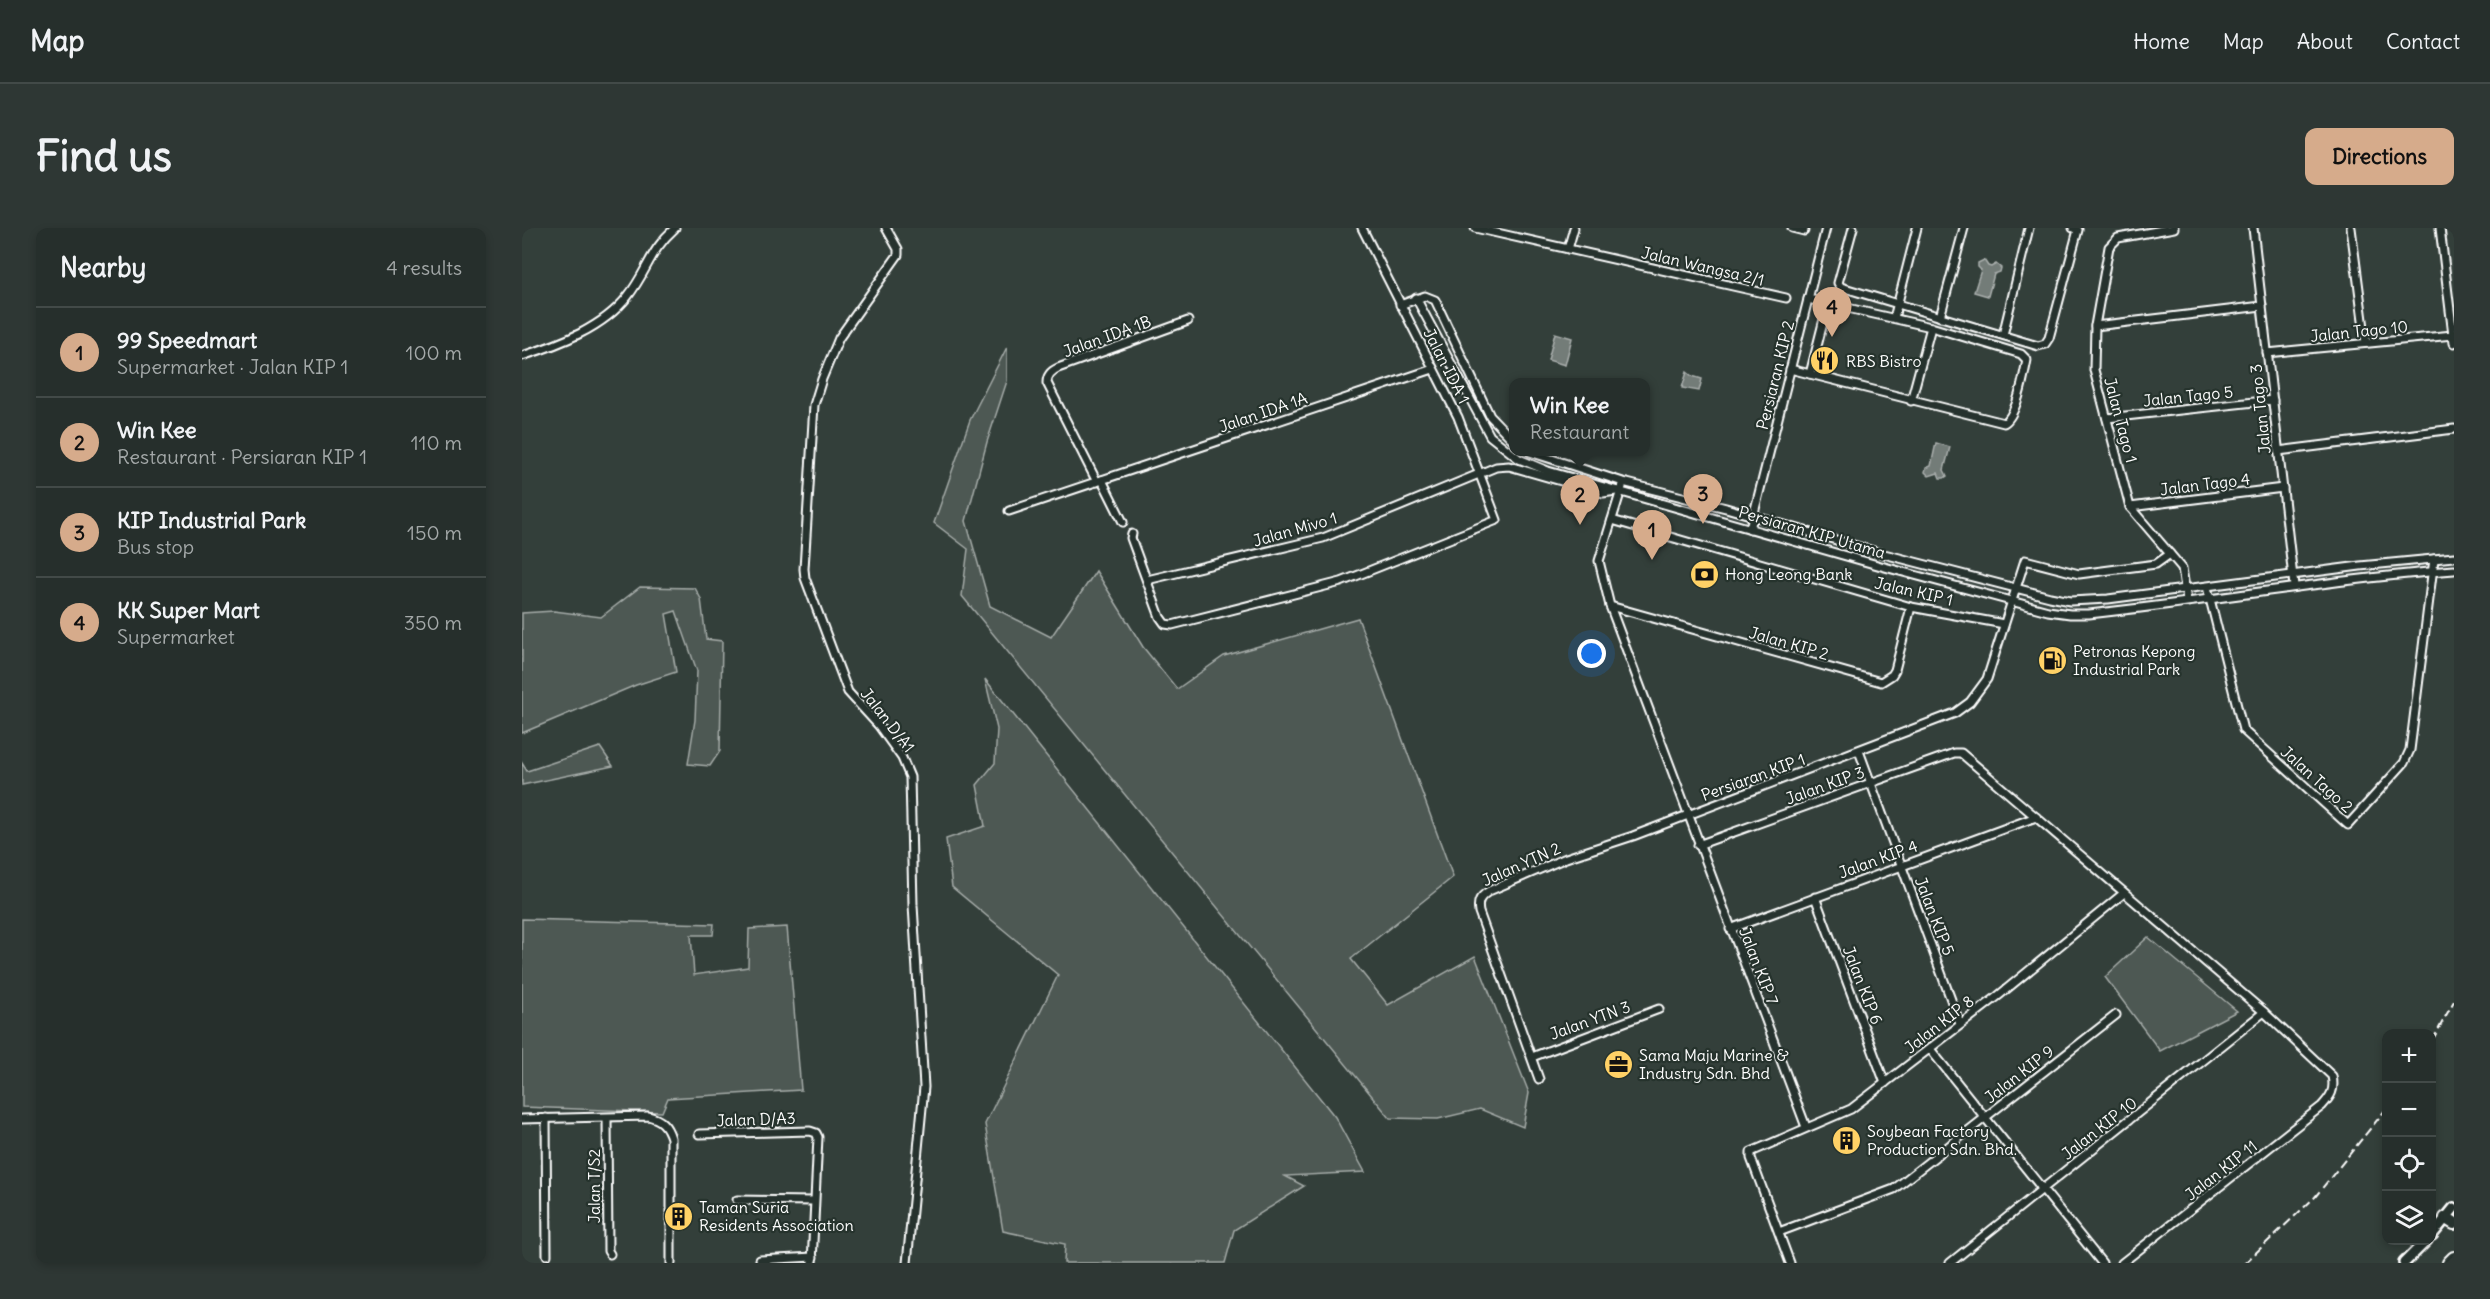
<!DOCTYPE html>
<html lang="en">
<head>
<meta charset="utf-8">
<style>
	body { margin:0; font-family:Delius,sans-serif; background:#2e3734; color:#f1f3f6 }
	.controls { position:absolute; right:18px; bottom:18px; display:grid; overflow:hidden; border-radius:12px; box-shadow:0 3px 9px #0003 }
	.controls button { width:54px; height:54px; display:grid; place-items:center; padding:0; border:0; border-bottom:2px solid #424a48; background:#262f2c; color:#f1f3f6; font:30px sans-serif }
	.you { position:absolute; left:1070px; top:426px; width:21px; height:21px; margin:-15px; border:4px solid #fff; border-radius:50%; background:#1a73e8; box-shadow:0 0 0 9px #1a73e833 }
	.badge { display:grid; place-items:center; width:39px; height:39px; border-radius:50%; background:#d6ab8b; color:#111; font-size:20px; font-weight:700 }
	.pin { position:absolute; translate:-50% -50px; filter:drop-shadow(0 2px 3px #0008) }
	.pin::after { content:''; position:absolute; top:32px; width:21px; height:18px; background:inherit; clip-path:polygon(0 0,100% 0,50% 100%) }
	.popup { position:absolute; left:987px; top:150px; width:141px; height:78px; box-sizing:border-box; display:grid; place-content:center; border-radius:12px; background:#262f2c; filter:drop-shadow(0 2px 4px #0005); font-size:20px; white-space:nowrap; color:#a4a9a9 }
	.popup b { font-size:22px; color:#f1f3f6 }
	.popup::after { content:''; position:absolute; left:50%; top:100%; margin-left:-12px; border:12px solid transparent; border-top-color:#262f2c }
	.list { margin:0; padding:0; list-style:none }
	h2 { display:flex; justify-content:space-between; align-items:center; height:78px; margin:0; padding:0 24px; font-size:26px }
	h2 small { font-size:20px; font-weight:400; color:#a4a9a9 }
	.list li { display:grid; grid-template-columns:39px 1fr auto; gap:18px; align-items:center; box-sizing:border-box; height:90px; padding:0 24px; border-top:2px solid #424a48 }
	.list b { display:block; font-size:22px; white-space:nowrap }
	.list p { margin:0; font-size:20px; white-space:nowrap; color:#a4a9a9 }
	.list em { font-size:20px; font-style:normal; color:#a4a9a9 }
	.icon { flex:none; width:33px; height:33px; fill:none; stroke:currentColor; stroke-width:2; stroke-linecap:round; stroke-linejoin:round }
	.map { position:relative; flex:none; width:1932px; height:1035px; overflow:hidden; border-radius:12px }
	header { display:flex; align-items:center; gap:36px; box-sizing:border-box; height:84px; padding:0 30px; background:#262f2c; border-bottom:2px solid #424a48 }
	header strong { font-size:28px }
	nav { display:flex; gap:33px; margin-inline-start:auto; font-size:21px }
	.intro { display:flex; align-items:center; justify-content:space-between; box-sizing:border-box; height:144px; padding:0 36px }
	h1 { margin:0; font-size:42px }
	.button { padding:15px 27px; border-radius:12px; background:#d6ab8b; color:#111; font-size:21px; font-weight:700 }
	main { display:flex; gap:36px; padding:0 36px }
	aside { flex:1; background:#262f2c; border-radius:12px; box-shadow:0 3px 9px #0003 }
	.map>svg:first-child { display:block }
</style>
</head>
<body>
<header>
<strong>Map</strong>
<nav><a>Home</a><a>Map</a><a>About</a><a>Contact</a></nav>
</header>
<div class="intro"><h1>Find us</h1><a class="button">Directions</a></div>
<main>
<aside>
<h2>Nearby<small>4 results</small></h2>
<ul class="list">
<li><span class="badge">1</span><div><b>99 Speedmart</b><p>Supermarket · Jalan KIP 1</p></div><em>100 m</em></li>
<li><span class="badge">2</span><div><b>Win Kee</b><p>Restaurant · Persiaran KIP 1</p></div><em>110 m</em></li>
<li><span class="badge">3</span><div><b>KIP Industrial Park</b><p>Bus stop</p></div><em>150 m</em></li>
<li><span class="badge">4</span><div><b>KK Super Mart</b><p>Supermarket</p></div><em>350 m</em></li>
</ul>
</aside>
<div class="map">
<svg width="1932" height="1035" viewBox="0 0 1932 1035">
	<rect width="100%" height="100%" fill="#333f3a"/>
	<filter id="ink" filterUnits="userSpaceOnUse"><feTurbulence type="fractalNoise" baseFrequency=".0167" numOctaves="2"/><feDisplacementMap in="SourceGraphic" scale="12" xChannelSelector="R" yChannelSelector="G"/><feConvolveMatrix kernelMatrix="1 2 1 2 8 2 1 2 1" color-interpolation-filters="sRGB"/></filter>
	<g filter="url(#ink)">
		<g fill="#4d5853" stroke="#a6aca9" stroke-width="1.5">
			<polygon points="485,119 485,153 465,214 444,293 468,378 529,409 574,343 621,419 655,461 702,428 836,390 931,649 829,731 866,777 953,728 1007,865 1001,899 958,881 916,891 868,890 440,368 446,321 412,295 448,192"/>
			<polygon points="118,359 173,360 179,371 184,411 200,413 198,523 188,538 166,536 173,492 175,443 154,383 144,386 154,444 114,457 0,505 0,385 32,383 79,389"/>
			<polygon points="463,451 813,889 843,944 763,948 782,958 712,1002 703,1035 542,1035 543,1016 481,1003 463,896 536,747 430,659 424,611 463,598 455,557 473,535 475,501"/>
			<polygon points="78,519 91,538 0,557 0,535 5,543"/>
			<polygon points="0,691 192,696 191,707 169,707 172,747 226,739 227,701 265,699 279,862 146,870 140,884 0,879"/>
			<polygon points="1626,709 1715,783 1638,823 1583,749"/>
		</g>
		<g fill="#737b78" stroke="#abb0ae" stroke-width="1.5">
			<polygon points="1462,32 1466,38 1469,39 1474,36 1479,40 1478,44 1472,46 1466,68 1452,64 1459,42 1456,39 1456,35"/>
			<polygon points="1033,105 1050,110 1043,137 1026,132"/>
			<polygon points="1165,144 1170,148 1180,151 1177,163 1160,160"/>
			<polygon points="1414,215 1428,219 1422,242 1425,248 1422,250 1418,250 1416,245 1407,248 1403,244 1404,240 1409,238"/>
		</g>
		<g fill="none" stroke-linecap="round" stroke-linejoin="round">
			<defs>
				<g id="street">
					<polyline points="364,0 376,21 376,27 317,110 300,151 292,177 282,341 283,350 326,464 357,498 380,530 388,549 391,677 402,859 385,1035"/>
					<polyline points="953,0 1264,70"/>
					<polyline points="1270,0 1282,3"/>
					<polyline points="1331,0 1316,55 1319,59 1516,118 1523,116 1527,110 1556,2 1551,0"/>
					<polyline points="1652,0 1596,10 1587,19 1573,98 1572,142 1608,279 1660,340 1665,373"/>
					<polyline points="1731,0 1772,358"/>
					<polyline points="1829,0 1844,115"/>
					<polyline points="1918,0 1932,115"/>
					<polyline points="1046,21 1052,0"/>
					<path d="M894,70L968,208L997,231L1026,243L1359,338L1526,383L1548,386H1567C1689,373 1810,351 1932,342"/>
					<polyline points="878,77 903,68 913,72 968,188 992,213"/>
					<polyline points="1418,89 1442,0"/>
					<polyline points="1372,90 1395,0"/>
					<polyline points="1573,98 1740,78"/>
					<polyline points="1481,107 1507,0"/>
					<polyline points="1745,125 1931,107"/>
					<path d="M0,128C38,116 81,100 106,68C125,44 128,22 153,0"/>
					<path d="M1268,141L1482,195C1495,188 1502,147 1505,132L1499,126L1409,99L1286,71"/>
					<polyline points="1288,146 1306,75"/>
					<polyline points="1389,173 1409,99"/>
					<polyline points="1585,190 1751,172"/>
					<polyline points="1756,223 1932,201"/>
					<polyline points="1008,224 1101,254 1204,280 1362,326 1528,369 1548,373 1586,371 1838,338 1932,329"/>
					<polyline points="580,252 601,294"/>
					<path d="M575,254L525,155C525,147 529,143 536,140L666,93"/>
					<polyline points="1100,259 1077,333 1088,378 1284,899"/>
					<polyline points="1608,279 1761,260"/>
					<polyline points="487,283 911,141"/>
					<polyline points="1090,292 1389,379 1482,396"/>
					<polyline points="1228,301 1304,0"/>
					<polyline points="610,306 609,310 638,389 643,396 650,397 819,354 975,292 936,189 840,0"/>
					<polyline points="625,352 801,310 974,239 987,238 1081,265 1094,263"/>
					<polyline points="1685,359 1721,502 1826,597 1882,535 1888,522 1912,331"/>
					<polyline points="1088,378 1359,454 1370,447 1373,442 1389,379"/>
					<polyline points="1337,523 1438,796"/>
					<path d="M1176,617L1432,525H1439L1742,784L1810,848C1813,862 1809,868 1800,878L1600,1035"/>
					<polyline points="1293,669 1363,855"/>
					<polyline points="1208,701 1514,589"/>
					<polyline points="1408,821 1580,1035"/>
					<polyline points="1010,829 1137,781"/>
					<path d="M1017,851L957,684C955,673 958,669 967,663L1044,630L1111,608L1433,485L1448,474L1465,451L1503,332L1557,346L1634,336L1648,326"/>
					<polyline points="24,890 25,1027"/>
					<polyline points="85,890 86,1023 88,1026"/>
					<path d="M0,891L126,888C139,891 145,897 149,910V1035"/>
					<polyline points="177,906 288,903 294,905 296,909 290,1035"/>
					<polyline points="215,972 292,973"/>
					<polyline points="1257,1004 1372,961 1594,787"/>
					<polyline points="238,1032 291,1029"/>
					<polyline points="1268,1035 1229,930 1229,924 1329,881 1476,768 1602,665"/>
					<polyline points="1428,1035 1742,784"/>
				</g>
				<g id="secondary">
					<polyline points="1910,1007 1932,980"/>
					<polyline points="1882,1035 1905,1012"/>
				</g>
				<g id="highway">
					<polyline points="1924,990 1932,995"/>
					<polyline points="1927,1035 1932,1030"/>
				</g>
			</defs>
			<use href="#street" stroke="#fff" stroke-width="11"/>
			<use href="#secondary" stroke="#fff" stroke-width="14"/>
			<use href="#highway" stroke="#fff" stroke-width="16"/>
			<use href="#street" stroke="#26332d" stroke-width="7"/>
			<use href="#secondary" stroke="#26332d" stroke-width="9"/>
			<use href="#highway" stroke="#26332d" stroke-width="12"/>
			<g stroke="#fff" stroke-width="2" stroke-dasharray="9 4.5" stroke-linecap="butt">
				<polyline points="1910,813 1932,773"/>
				<polyline points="1723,1035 1793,969 1864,881"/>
			</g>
		</g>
	</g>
	<defs>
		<symbol id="restaurant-disc" viewBox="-11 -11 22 22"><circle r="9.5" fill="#ffd166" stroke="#26332d"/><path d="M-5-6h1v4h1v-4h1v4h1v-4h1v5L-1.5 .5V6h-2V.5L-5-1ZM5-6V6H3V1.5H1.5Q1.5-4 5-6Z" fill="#111"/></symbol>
		<symbol id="bank-disc" viewBox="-11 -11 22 22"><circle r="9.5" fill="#ffd166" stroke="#26332d"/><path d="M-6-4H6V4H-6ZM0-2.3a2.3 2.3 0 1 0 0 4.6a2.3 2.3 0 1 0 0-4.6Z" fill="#111"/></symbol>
		<symbol id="fuel-disc" viewBox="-11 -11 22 22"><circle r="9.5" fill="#ffd166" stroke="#26332d"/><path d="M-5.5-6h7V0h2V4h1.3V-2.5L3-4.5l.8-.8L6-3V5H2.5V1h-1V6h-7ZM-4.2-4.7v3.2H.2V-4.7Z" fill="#111"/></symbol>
		<symbol id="office-disc" viewBox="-11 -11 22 22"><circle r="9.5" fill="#ffd166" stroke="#26332d"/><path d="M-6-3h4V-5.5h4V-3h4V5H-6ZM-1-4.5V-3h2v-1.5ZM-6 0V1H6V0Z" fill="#111"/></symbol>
		<symbol id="building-disc" viewBox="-11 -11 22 22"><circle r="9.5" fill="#ffd166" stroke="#26332d"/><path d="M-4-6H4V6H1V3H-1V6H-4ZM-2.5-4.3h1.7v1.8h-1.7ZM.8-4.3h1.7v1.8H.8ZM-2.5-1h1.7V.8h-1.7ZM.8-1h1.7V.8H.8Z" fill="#111"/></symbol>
	</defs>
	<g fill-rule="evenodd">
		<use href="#restaurant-disc" x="1286" y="116" width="33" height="33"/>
		<use href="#bank-disc" x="1166" y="330" width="33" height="33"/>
		<use href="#fuel-disc" x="1514" y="416" width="33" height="33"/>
		<use href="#office-disc" x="1080" y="820" width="33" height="33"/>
		<use href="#building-disc" x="1308" y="896" width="33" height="33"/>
		<use href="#building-disc" x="140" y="972" width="33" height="33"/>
	</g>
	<g text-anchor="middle" stroke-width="4.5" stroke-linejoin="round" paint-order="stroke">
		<g font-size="16" fill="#fff" stroke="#26332d">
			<text transform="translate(1181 38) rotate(13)" y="6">Jalan Wangsa 2/1</text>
			<text transform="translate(1837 103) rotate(-6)" y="6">Jalan Tago 10</text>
			<text transform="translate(585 108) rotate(-20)" y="6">Jalan IDA 1B</text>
			<text transform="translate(925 138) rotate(63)" y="6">Jalan IDA 1</text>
			<text transform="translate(1253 147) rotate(-76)" y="6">Persiaran KIP 2</text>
			<text transform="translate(1666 168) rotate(-6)" y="6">Jalan Tago 5</text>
			<text transform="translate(1738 181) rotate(-96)" y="6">Jalan Tago 3</text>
			<text transform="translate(741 184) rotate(-19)" y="6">Jalan IDA 1A</text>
			<text transform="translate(1599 192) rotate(75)" y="6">Jalan Tago 1</text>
			<text transform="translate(1683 256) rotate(-7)" y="6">Jalan Tago 4</text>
			<text transform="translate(773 301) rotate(-16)" y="6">Jalan Mivo 1</text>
			<text transform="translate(1290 304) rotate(16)" y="6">Persiaran KIP Utama</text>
			<text transform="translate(1392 363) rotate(13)" y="6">Jalan KIP 1</text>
			<text transform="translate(1267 415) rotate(16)" y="6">Jalan KIP 2</text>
			<text transform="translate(366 492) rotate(52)" y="6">Jalan D/A1</text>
			<text transform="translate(1231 549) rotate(-20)" y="6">Persiaran KIP 1</text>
			<text transform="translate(1795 551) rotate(42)" y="6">Jalan Tago 2</text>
			<text transform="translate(1303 557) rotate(-20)" y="6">Jalan KIP 3</text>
			<text transform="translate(1356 631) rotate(-20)" y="6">Jalan KIP 4</text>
			<text transform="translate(999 636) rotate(-24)" y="6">Jalan YTN 2</text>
			<text transform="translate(1413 688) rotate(69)" y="6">Jalan KIP 5</text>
			<text transform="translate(1237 738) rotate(69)" y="6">Jalan KIP 7</text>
			<text transform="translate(1341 757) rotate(69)" y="6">Jalan KIP 6</text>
			<text transform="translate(1068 792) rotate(-20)" y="6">Jalan YTN 3</text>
			<text transform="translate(1417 796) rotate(-38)" y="6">Jalan KIP 8</text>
			<text transform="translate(1497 846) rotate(-38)" y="6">Jalan KIP 9</text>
			<text transform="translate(234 891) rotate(-2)" y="6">Jalan D/A3</text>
			<text transform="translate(1577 900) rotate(-38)" y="6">Jalan KIP 10</text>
			<text transform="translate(1699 942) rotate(-38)" y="6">Jalan KIP 11</text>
			<text transform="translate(72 958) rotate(-90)" y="6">Jalan T/S2</text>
		</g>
		<g font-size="16" fill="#fff" stroke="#26332d" text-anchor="start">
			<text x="1324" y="139">RBS Bistro</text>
			<text x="1203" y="352">Hong Leong Bank</text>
			<text x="1551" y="429">Petronas Kepong<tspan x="1551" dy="18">Industrial Park</tspan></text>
			<text x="1117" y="833">Sama Maju Marine &amp;<tspan x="1117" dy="18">Industry Sdn. Bhd</tspan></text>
			<text x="1345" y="909">Soybean Factory<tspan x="1345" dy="18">Production Sdn. Bhd.</tspan></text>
			<text x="177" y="985">Taman Suria<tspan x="177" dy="18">Residents Association</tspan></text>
		</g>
	</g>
</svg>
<div class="controls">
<button>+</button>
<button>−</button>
<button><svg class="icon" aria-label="locate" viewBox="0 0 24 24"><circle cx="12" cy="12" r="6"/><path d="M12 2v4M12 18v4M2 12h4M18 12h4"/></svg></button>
<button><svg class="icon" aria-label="layers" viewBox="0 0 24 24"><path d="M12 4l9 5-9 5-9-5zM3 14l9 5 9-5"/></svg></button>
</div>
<div class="you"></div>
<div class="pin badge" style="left:1130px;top:332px">1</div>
<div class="pin badge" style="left:1058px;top:297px">2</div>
<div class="popup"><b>Win Kee</b>Restaurant</div>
<div class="pin badge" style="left:1181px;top:296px">3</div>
<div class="pin badge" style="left:1310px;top:109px">4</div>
</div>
</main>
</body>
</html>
